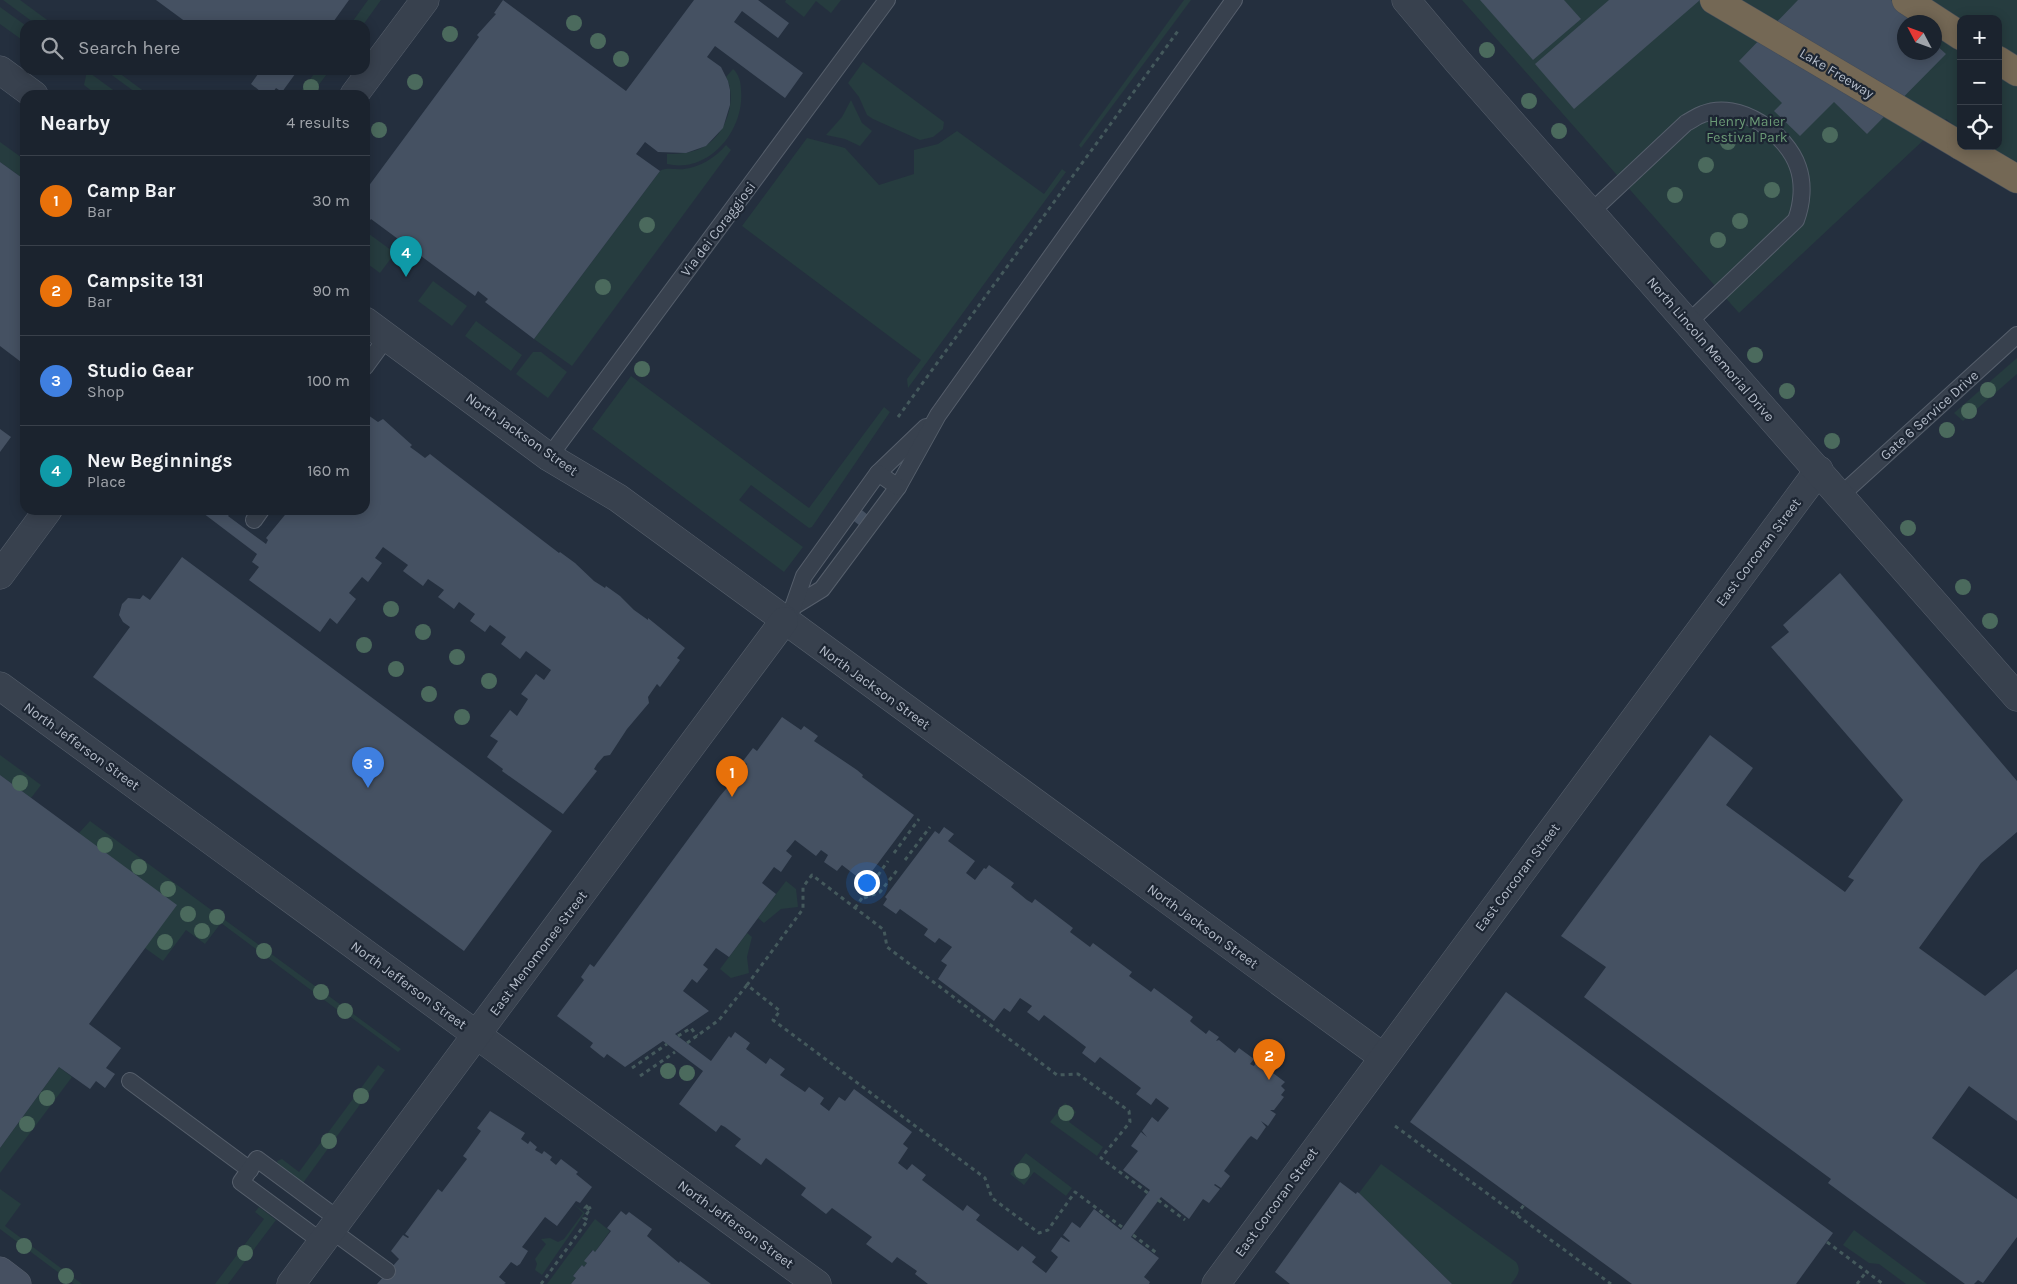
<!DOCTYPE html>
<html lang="en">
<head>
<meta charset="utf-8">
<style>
	body { margin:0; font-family:Karla,sans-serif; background:#242b36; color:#f1f3f6 }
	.controls { position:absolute; right:15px; top:15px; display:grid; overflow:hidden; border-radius:10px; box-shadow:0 2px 12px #0003 }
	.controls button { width:45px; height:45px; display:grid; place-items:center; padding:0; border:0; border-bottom:1px solid #39404a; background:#1b232e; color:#f1f3f6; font:25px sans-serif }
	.compass { position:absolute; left:1897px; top:15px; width:45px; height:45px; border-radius:50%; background:#1b232e; box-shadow:0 2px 12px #0003; rotate:311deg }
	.you { position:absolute; left:866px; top:882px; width:18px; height:18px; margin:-12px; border:4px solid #fff; border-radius:50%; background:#1a73e8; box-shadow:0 0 0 8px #1a73e833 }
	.badge { display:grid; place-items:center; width:32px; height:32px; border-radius:50%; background:#db2777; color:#fff; font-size:16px; font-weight:700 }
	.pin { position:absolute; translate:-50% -41px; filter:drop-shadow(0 1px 2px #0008) }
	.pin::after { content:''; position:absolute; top:26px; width:18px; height:15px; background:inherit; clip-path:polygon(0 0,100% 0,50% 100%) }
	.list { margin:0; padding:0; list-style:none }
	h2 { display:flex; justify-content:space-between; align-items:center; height:65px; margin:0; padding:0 20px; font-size:21px }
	h2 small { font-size:16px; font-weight:400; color:#a0a4aa }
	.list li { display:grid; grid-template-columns:32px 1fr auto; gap:15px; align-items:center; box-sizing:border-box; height:90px; padding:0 20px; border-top:1px solid #39404a }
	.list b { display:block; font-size:19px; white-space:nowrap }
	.list p { margin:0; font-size:16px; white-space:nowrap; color:#a0a4aa }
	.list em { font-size:16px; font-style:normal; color:#a0a4aa }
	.icon { flex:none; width:28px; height:28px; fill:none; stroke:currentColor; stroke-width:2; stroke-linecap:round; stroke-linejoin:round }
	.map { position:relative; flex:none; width:2017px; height:1284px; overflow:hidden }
	.search { position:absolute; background:#1b232e; box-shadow:0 2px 12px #0003; left:20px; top:20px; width:350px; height:55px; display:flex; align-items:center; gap:12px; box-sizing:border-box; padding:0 18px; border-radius:15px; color:#a0a4aa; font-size:19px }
	.panel { position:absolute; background:#1b232e; box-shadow:0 2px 12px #0003; left:20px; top:90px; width:350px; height:425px; border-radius:15px }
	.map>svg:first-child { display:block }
</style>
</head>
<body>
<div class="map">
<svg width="2017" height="1284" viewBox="0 0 2017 1284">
	<rect width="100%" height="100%" fill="#242f3e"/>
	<g fill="#263c3f" fill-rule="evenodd">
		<polygon points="3,0 20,0 54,25 37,25"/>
		<polygon points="368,0 381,0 363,25 350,25"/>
		<polygon points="786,0 841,0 831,13 816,1 804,17 785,2"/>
		<polygon points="1184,0 1191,0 1081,148 1079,145"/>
		<path d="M1462,0H2017V178L1979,146H1998V19H1961V131L1946,119L1739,313ZM1904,22H1934V52H1904Z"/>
		<polygon points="0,7 25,25 25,42 0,24"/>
		<polygon points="863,62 944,122 943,129 933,137 920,140 873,119 867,115 859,97 848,83"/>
		<path d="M733,69C739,74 741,83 741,90C745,129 710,174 667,164V154C680,154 694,153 705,146C726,134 738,99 726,77Z"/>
		<polygon points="105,70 115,70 149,95 139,95"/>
		<polygon points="317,70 330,70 311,95 298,95"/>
		<polygon points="87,71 120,95 97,95 84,85"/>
		<polygon points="851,100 862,123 872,131 860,146 845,139 826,135 842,117"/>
		<polygon points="957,131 1044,194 1062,169 1066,172 908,388 907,379 921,360 742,226 807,138 845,148 879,185 914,174 914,150 938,144"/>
		<polygon points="0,142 25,160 25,180 0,162"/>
		<path d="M726,145L731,150L572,366L534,339L660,171C666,167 676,170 684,169C700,167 715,158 726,145Z"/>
		<polygon points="365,231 395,253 380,273 365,262"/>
		<polygon points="433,281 467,306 452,326 418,301"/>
		<polygon points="476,321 522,355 511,371 465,336"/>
		<polygon points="533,352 541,352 567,372 548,398 516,374"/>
		<polygon points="2017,358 2017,374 1963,421 1954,413"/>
		<polygon points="631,376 809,508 884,407 890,412 812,527 809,528 751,485 739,500 803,547 784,572 592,429"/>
		<polygon points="0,755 41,785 31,798 0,775"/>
		<polygon points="90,821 401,1049 398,1052 341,1010 339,1011 221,923 205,944 186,930 163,961 145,948 79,833"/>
		<polygon points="786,881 796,889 798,907 781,909 764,923 758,918"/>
		<polygon points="747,933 752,937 747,957 749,973 731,978 720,969"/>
		<polygon points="378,1065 385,1070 303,1183 278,1165 277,1161 282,1159 299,1172"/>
		<polygon points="59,1067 72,1077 0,1173 0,1148"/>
		<polygon points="1065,1103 1076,1112 1069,1122 1103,1147 1097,1156 1050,1122"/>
		<polygon points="1026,1153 1072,1188 1066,1196 1034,1172 1024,1185 1010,1174"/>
		<path d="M1381,1164L1516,1262C1522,1271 1517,1276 1511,1284H1452L1359,1193Z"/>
		<polygon points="0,1189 21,1204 5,1226 82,1284 74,1284 0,1229"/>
		<polygon points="574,1204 585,1213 542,1275 535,1270 537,1264 535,1259 546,1244 541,1239 550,1238 558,1242 564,1239 583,1213"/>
		<polygon points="259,1207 276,1220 228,1284 215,1284 264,1219 255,1212"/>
		<polygon points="595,1219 610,1231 595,1252 592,1250 585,1261 587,1263 584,1267 582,1265 573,1276 576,1278 571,1284 547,1284"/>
		<polygon points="1854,1230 1927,1284 1906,1284 1879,1264 1869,1263 1843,1245"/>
	</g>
	<g fill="#455162">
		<polygon points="156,0 349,0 331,25 190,25"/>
		<polygon points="503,0 626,91 694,0 758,0 789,23 778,38 742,11 734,22 803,73 785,98 715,46 707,57 721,67 728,81 730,90 730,105 723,128 706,146 686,153 658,152 645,142 636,154 660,171 534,339 485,302 488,299 478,291 475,296 371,219 365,227 365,191 479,37 477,35 496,14 494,13"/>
		<polygon points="1480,0 1564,0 1581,19 1533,60"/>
		<polygon points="1609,0 1700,0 1574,109 1535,64"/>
		<polygon points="1798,0 1891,0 1914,22 1904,22 1904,52 1934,52 1934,43 1946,54 1867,134 1834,102 1800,136 1774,111 1782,103 1739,61"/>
		<polygon points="252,70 298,70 282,92 276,88 271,95 265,95 251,84 258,74"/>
		<polygon points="0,162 25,180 25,365 0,346"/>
		<polygon points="365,413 378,422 383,419 412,445 410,447 417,452 425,458 430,454 444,465 559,553 560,552 575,563 594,581 605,588 606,586 620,596 634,610 648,620 648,618 685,648 677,658 680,660 660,687 657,684 648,697 649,703 627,729 610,755 604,756 597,764 594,769 597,771 563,814 502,771 503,769 487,757 498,741 490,736 510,710 517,716 528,699 521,694 536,674 544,680 551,670 526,651 520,659 501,644 506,637 490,625 485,632 470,621 475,614 459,602 454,609 438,597 444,590 428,579 423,586 403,571 408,565 383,547 375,558 382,563 368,582 362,577 349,593 356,599 337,624 330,618 320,632 249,580 259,567 252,562 257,554 199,510 233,510 228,516 266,544 268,540 266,538 289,510 365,510"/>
		<polygon points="0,429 11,437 0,452"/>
		<polygon points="858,507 868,515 859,525 850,518"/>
		<polygon points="182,557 552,831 464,951 93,677 130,627 123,622 119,615 122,604 128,598 140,599 143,595 150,600"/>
		<polygon points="1840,573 2017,781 2017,832 1981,863 1919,948 1985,996 2017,969 2017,1121 1969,1086 1932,1138 2017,1199 2017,1237 1983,1283 1978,1280 1974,1284 1965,1284 1828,1183 1831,1179 1584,997 1606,967 1561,936 1710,735 1753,768 1726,805 1845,892 1854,880 1848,877 1903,800 1771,647 1789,632 1783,625"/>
		<polygon points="782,717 801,730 804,726 818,736 814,741 857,770 863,775 862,777 914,815 864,882 842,865 837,871 824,862 828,855 821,850 816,856 795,840 786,851 792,856 781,872 774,867 762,883 776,894 729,957 716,948 703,965 708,969 697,983 692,979 683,991 709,1011 675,1034 711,1061 729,1036 731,1038 735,1032 750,1043 746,1049 766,1064 770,1058 785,1069 780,1075 805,1092 809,1087 824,1098 820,1104 829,1111 839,1097 845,1101 854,1089 912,1132 903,1144 908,1148 898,1163 907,1170 912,1164 926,1175 922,1180 963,1211 967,1205 980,1215 976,1220 1018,1251 1022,1246 1036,1257 1032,1262 1046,1273 1058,1257 1051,1251 1061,1237 1069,1242 1070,1241 1063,1235 1072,1222 1080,1228 1094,1209 1121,1230 1150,1190 1123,1170 1138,1151 1131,1146 1141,1132 1147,1137 1142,1131 1152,1117 1158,1122 1169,1108 1156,1098 1151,1105 1136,1094 1141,1088 1100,1057 1095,1063 1082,1053 1086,1047 1044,1015 1039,1021 1027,1012 1032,1006 1020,998 1010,1012 1004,1008 994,1021 938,979 947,965 941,961 952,947 939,938 935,943 924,935 928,929 900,909 896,914 883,905 887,899 885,897 935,831 939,834 944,827 954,834 948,841 975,861 966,873 975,880 984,868 986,869 989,865 1014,883 1011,887 1027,900 1032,903 1035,899 1073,928 1070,932 1090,947 1093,943 1132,972 1129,976 1147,989 1151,992 1154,988 1193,1017 1190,1021 1192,1023 1206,1034 1209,1030 1219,1037 1216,1041 1219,1040 1235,1053 1239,1048 1254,1059 1250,1064 1254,1066 1257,1061 1285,1082 1281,1086 1285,1090 1281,1095 1284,1097 1274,1110 1270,1110 1276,1114 1268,1126 1261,1121 1266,1127 1257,1140 1251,1136 1248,1139 1224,1171 1230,1176 1221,1188 1215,1184 1214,1185 1220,1189 1209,1203 1203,1199 1189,1219 1161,1197 1131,1237 1159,1258 1144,1277 1150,1282 1149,1284 928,1284 915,1274 917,1271 897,1257 892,1263 866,1244 872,1237 832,1208 826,1214 801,1195 806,1188 766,1158 761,1165 735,1146 741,1139 725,1127 721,1125 716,1132 679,1104 703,1071 663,1041 625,1067 607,1054 604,1058 600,1055 590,1047 593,1043 557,1016 584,980 581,977 590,964 594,967 720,796 747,764 743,761 753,748 757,751"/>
		<polygon points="0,775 177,905 89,1024 121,1048 106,1068 115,1074 105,1088 96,1081 90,1089 59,1067 0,1148"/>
		<polygon points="1506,992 1833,1233 1796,1284 1632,1284 1410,1122"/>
		<polygon points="490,1111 525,1133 521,1139 528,1144 530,1141 537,1147 535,1150 542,1154 544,1151 552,1157 550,1160 556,1165 561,1159 578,1172 576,1174 592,1187 580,1203 576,1201 557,1226 545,1217 522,1247 528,1251 520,1264 517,1266 511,1262 499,1277 506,1283 504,1284 377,1284 399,1259 391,1251 403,1235 408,1238 409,1237 405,1234 438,1189 442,1192 467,1159 463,1156 481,1131 477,1128"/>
		<polygon points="1340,1182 1356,1194 1357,1192 1359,1193 1452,1284 1290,1284 1275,1272"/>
		<polygon points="621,1211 626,1215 629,1212 652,1229 647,1236 679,1263 680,1261 711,1284 571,1284 576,1278 573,1276 582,1265 584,1267 587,1263 584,1261 593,1250 595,1252 611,1231 607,1228"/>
	</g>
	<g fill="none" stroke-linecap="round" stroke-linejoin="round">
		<defs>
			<g id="service">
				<path d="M1591,212L1686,123C1692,120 1697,116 1703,114C1739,99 1787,134 1798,167C1804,184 1802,204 1796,220L1688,323"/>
				<polyline points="365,367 387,337"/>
				<polyline points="549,457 887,0"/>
				<polyline points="878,473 926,427"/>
				<polyline points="1841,495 2017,335"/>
				<polyline points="254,520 261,510"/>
				<polyline points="796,605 822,589 898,487 938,415 1234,0"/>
				<polyline points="792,610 804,576 878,473 898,487"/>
				<polyline points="130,1081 250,1170"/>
				<polyline points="331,1230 387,1271"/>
				<polyline points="322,1242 241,1182 257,1159 338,1219"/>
			</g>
			<g id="minor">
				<polyline points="365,321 549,457 618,498 1383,1057"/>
				<polyline points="0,686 817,1284"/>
				<polyline points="291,1284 784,621"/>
				<polyline points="1216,1284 1819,470"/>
			</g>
			<g id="tertiary">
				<polyline points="1406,0 1458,62 2017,697"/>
				<polyline points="0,70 34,95"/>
				<polyline points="354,95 425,0"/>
				<polyline points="0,575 48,510"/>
			</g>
			<polyline id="secondary" points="0,1271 17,1284"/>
			<g id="motorway">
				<polyline points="1714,0 1961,146"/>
				<polyline points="1906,0 1961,36"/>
				<polyline points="1998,60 2017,72"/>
				<polyline points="1961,146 2017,179"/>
			</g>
		</defs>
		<use href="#service" stroke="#565f6c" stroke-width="18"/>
		<use href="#minor" stroke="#565f6c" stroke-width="29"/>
		<use href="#tertiary" stroke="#565f6c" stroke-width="29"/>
		<use href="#secondary" stroke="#565f6c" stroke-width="29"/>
		<use href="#motorway" stroke="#434c59" stroke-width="29"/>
		<g stroke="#44595c" stroke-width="3" stroke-dasharray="4 4" stroke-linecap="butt">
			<polyline points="898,417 1178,31"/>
			<polyline points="894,853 919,819"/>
			<polyline points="905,860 930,827"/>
			<polyline points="864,898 880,892 898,869"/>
			<polyline points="855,908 888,861"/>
			<polyline points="678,1036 691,1028 697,1036"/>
			<polyline points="687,1043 719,1020 747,985"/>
			<polyline points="632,1068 667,1044"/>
			<polyline points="640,1076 675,1052"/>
			<polyline points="1395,1126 1611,1284"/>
			<polyline points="1158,1200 1185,1220"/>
			<polyline points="1516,1215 1524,1205"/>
			<polyline points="1122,1227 1075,1192 1048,1230 1039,1233 992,1198 985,1178 773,1020 780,1011 747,985 803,909 803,887 812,875 884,930 887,947 1057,1075 1078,1074 1129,1111 1130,1122 1101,1158 1148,1193"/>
			<polyline points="1133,1235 1158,1254"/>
			<polyline points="1827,1242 1883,1284"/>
			<polyline points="541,1284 588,1220 584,1218 588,1212 585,1208 588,1205 591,1207 588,1209 588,1206"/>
			<polyline points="1857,1284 1866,1272"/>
		</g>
		<use href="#service" stroke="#38414e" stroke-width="16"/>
		<use href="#minor" stroke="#38414e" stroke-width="28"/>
		<use href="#tertiary" stroke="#38414e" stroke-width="28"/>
		<use href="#secondary" stroke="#465061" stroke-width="28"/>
		<use href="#motorway" stroke="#746855" stroke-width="28"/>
	</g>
	<g fill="#4b6a5d">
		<circle cx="574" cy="23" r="8"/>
		<circle cx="450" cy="34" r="8"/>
		<circle cx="598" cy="41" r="8"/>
		<circle cx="1487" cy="50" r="8"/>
		<circle cx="621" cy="59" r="8"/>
		<circle cx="415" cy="82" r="8"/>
		<circle cx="311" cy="87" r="8"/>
		<circle cx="1529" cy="101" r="8"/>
		<circle cx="379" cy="130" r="8"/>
		<circle cx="1559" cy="131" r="8"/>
		<circle cx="1830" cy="135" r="8"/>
		<circle cx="1728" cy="142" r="8"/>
		<circle cx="1706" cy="165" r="8"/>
		<circle cx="1772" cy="190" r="8"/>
		<circle cx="1675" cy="195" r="8"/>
		<circle cx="1740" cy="221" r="8"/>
		<circle cx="647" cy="225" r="8"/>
		<circle cx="1718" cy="240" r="8"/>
		<circle cx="603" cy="287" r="8"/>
		<circle cx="1755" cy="355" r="8"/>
		<circle cx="642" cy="369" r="8"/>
		<circle cx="1988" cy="390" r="8"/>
		<circle cx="1787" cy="391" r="8"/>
		<circle cx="1969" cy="411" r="8"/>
		<circle cx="1947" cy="430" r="8"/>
		<circle cx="1832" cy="441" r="8"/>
		<circle cx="1908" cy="528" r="8"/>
		<circle cx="1963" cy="587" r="8"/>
		<circle cx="391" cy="609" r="8"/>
		<circle cx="1990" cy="621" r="8"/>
		<circle cx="423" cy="632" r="8"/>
		<circle cx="364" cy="645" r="8"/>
		<circle cx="457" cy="657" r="8"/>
		<circle cx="396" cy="669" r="8"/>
		<circle cx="489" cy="681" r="8"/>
		<circle cx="429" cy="694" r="8"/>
		<circle cx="462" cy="717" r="8"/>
		<circle cx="20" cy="783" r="8"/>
		<circle cx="105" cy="845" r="8"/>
		<circle cx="139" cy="867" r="8"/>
		<circle cx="168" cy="889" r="8"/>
		<circle cx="188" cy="914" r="8"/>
		<circle cx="217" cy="917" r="8"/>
		<circle cx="202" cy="931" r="8"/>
		<circle cx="165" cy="942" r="8"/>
		<circle cx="264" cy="951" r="8"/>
		<circle cx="321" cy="992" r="8"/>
		<circle cx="345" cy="1011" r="8"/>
		<circle cx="668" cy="1071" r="8"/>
		<circle cx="687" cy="1073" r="8"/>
		<circle cx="361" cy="1096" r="8"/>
		<circle cx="47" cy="1098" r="8"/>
		<circle cx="1066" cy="1113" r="8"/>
		<circle cx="27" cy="1124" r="8"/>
		<circle cx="329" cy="1141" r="8"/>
		<circle cx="1022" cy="1171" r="8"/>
		<circle cx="24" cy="1246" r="8"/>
		<circle cx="245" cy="1253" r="8"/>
		<circle cx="66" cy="1276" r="8"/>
	</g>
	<g text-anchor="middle" stroke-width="4.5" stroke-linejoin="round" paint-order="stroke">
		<g font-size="14" fill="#b4bcc9" stroke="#1d2633">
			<text transform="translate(1837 73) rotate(31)" y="5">Lake Freeway</text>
			<text transform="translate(718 229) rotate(-53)" y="5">Via dei Coraggiosi</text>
			<text transform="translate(1711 349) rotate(49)" y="5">North Lincoln Memorial Drive</text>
			<text transform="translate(1929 415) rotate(-42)" y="5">Gate 6 Service Drive</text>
			<text transform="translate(522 434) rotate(35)" y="5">North Jackson Street</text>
			<text transform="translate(1758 552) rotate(-53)" y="5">East Corcoran Street</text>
			<text transform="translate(875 687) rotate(36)" y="5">North Jackson Street</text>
			<text transform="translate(82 746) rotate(36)" y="5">North Jefferson Street</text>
			<text transform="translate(1517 877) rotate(-53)" y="5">East Corcoran Street</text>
			<text transform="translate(1203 926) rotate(36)" y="5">North Jackson Street</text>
			<text transform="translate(538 953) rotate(-53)" y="5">East Menomonee Street</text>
			<text transform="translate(409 985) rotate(36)" y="5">North Jefferson Street</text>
			<text transform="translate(1276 1202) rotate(-54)" y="5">East Corcoran Street</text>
			<text transform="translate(736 1224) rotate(36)" y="5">North Jefferson Street</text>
		</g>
		<g font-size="14" fill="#6b9a76" stroke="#1d2633">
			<text x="1747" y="126">Henry Maier<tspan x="1747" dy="16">Festival Park</tspan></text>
		</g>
	</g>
</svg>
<div class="controls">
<button>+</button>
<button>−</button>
<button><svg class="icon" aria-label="locate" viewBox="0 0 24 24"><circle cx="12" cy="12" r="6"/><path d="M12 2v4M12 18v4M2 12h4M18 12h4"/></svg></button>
</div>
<svg class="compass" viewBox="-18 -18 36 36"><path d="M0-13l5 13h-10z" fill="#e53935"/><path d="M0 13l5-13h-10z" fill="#a0a4aa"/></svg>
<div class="you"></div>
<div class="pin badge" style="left:732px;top:797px;background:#e8710a">1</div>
<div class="pin badge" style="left:1269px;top:1080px;background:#e8710a">2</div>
<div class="pin badge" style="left:368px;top:788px;background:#3f7fe0">3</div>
<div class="pin badge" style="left:406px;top:277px;background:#0f9aa8">4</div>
<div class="search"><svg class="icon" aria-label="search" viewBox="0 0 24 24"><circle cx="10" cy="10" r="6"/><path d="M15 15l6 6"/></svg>Search here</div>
<section class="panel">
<h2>Nearby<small>4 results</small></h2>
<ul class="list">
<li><span class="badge" style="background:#e8710a">1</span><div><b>Camp Bar</b><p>Bar</p></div><em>30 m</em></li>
<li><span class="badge" style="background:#e8710a">2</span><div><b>Campsite 131</b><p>Bar</p></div><em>90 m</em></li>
<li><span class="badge" style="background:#3f7fe0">3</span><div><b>Studio Gear</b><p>Shop</p></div><em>100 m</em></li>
<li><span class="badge" style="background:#0f9aa8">4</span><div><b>New Beginnings</b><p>Place</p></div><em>160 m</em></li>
</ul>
</section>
</div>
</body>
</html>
